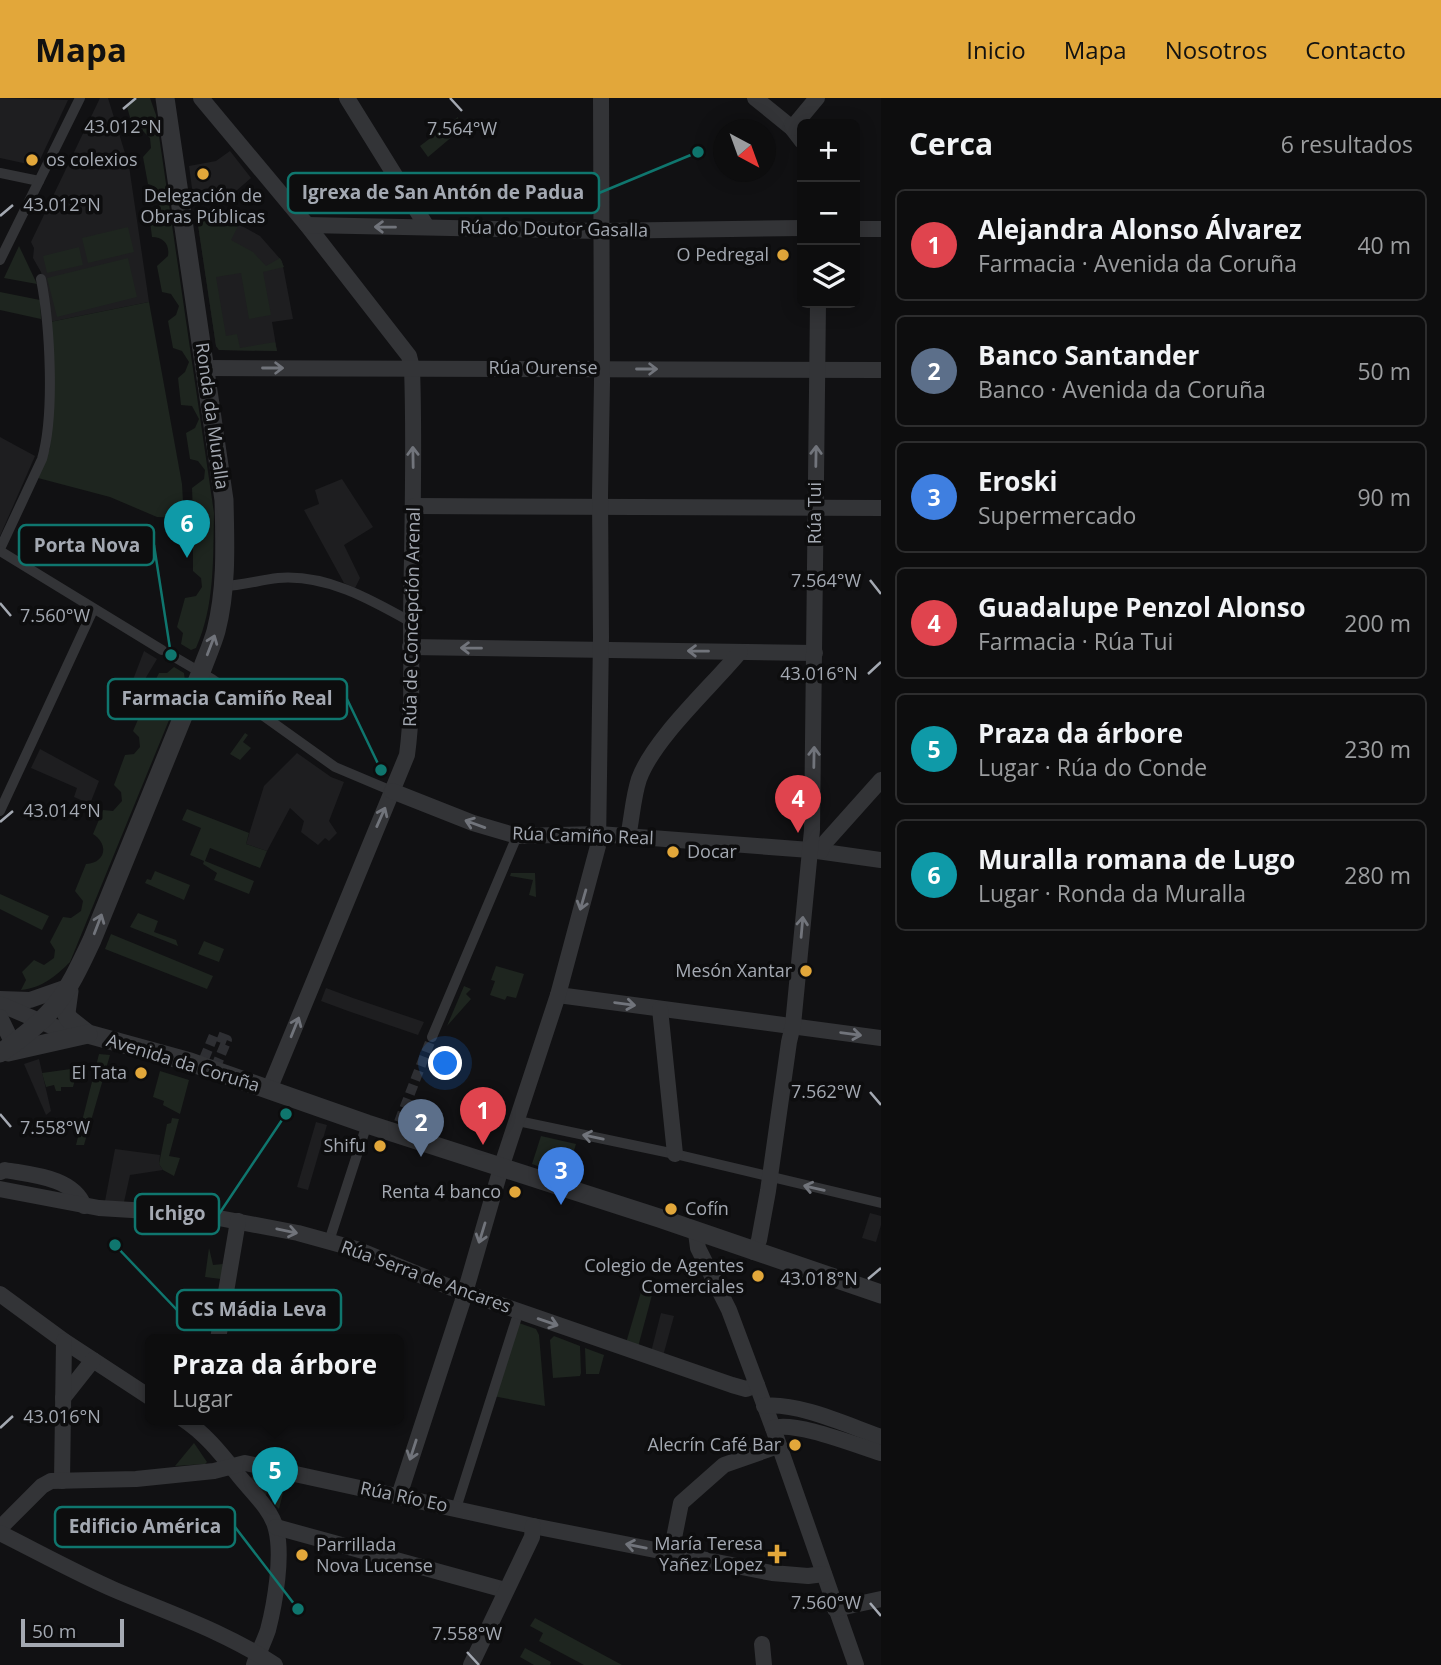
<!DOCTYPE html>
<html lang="es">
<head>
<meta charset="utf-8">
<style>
	body { margin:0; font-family:"Open Sans",sans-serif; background:#161617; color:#f1f3f6 }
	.controls { position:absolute; right:21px; top:21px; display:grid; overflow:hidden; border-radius:10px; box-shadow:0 4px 18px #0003 }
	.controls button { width:63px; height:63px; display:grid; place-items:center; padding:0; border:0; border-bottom:2px solid #2d2d2e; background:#0d0d0e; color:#f1f3f6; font:35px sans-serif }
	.compass { position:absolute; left:713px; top:21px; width:63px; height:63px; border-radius:50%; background:#0d0d0e; box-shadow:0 4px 18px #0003; rotate:139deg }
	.scale { position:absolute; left:21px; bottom:18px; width:103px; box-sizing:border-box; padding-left:7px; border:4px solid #a4a9b2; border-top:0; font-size:19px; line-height:24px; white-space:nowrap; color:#a4a9b2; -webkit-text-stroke:5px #0d0d0e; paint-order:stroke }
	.you { position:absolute; left:446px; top:966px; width:24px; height:24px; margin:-18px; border:5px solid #fff; border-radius:50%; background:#1a73e8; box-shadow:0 0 0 10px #1a73e833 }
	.badge { display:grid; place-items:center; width:46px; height:46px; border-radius:50%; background:#e2a73a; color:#fff; font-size:23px; font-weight:700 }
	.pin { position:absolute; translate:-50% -58px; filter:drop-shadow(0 2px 4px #0008) }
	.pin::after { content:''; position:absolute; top:37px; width:24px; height:21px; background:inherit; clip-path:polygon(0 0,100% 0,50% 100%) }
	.popup { position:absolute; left:145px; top:1236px; width:259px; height:91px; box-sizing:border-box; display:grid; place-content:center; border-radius:10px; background:#0d0d0e; filter:drop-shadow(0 2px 5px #0005); font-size:23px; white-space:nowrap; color:#9a9c9e }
	.popup b { font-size:26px; color:#f1f3f6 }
	.popup::after { content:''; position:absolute; left:50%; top:100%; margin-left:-14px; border:14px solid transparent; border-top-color:#0d0d0e }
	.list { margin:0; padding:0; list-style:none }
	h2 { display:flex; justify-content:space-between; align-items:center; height:91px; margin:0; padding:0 28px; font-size:30px }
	h2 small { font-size:23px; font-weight:400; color:#9a9c9e }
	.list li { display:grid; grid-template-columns:46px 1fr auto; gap:21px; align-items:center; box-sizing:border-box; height:112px; margin:0 14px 14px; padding:0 14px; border:2px solid #2d2d2e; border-radius:10px }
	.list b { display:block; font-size:26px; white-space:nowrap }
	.list p { margin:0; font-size:23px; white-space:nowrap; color:#9a9c9e }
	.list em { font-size:23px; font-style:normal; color:#9a9c9e }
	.icon { flex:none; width:38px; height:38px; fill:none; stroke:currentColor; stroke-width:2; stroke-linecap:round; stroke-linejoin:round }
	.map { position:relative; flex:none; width:881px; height:1567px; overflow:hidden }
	header { display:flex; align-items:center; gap:42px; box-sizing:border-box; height:98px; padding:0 35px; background:#e2a73a; color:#111 }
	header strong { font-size:33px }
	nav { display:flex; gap:38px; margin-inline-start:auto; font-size:24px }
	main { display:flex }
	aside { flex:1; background:#0d0d0e }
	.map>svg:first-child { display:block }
</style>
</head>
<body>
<header>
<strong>Mapa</strong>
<nav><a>Inicio</a><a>Mapa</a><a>Nosotros</a><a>Contacto</a></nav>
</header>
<main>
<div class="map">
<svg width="881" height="1567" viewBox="0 0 881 1567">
	<rect width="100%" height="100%" fill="#111113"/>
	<g fill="#1e1e20">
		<polygon points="0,0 68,2 37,68 0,60"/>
		<polygon points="100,0 108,0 129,68 149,204 50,224 41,174 33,160 34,150 31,144"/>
		<polygon points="230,53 251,80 228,100 194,105 189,68 216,63"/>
		<polygon points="220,116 260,138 282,163 293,221 272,224 277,253 219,252 216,248 197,120"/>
		<polygon points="0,339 35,358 0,438"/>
		<polygon points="342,381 373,429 344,447 360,480 355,490 344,485 304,412 319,406 315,392"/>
		<polygon points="144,553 157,561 139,591 131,587"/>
		<polygon points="40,651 99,683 90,706 74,699 77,690 31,670"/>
		<polygon points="297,655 331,679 344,684 329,723 337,735 329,743 325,740 318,747 301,734 304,723 290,710 267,753 246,746 264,688"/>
		<polygon points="326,890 353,900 424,924 418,937 348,913 321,903"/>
		<polygon points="39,961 51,1013 46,1017 24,966"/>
		<polygon points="316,1024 327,1027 308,1092 297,1089"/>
		<polygon points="115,1051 160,1057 159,1066 163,1072 130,1077 124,1104 105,1103"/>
		<polygon points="870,1115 881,1118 881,1127 876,1144 862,1140"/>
		<polygon points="661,1215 674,1218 663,1258 651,1254"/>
	</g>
	<g fill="#1e251f">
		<path d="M135,0H150L156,17L214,415C213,460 215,508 196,550L191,552L181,546L183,535L177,529L185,500L196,498L202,489L201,480L193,473V446L202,442L207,428L201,420L193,417L192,390L204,381L205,372L198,363L190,361L186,335L195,330L199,321L192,308L181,307L178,280L185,274L189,264L182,253L173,250L168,223L176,217L179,208L171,196L162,194L157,168L168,158C170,146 163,139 152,139L149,115L160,107C163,96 159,89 148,86L143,59L151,50L150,40L143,33H134L127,9Z"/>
		<polygon points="458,19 460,32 428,59 420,48"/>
		<polygon points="220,116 238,128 231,142 253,154 266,168 280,160 284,169 263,174 271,217 249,221 241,175 216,179 226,238 237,236 240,250 275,244 277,253 219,252 216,248 197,120"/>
		<polygon points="128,129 134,154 88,165 82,140"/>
		<polygon points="19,148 37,186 4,180"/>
		<polygon points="79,149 83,167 47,175 43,158"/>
		<polygon points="128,160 137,199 57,219 47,180"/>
		<polygon points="0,194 40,202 41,221 0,212"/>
		<polygon points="149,204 182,386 184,420 157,419 110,399 38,380 50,350 53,278 50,224"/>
		<path d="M174,569L184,575L185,583L70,864C56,878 42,890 21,892L26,882L22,874L34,862L44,867L54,860L55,852L50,844L63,819L71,820L81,813L83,803L75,793L86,766C106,765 109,746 93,736L103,712L113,713L122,703L121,694L114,687L125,657L134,656L140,649L139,639L133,633L144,608C156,610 162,605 165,594L161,585L156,581L159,575H167Z"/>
		<polygon points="245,635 248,637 243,644 251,650 240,662 230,656"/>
		<polygon points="187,711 249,735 246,746 267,753 260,770 210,750 205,763 254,783 249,796 214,782 217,775 203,766 204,763 190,757 201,730 182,722"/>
		<polygon points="155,773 190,787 184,802 145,785 147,781 151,782"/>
		<polygon points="511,775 535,775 536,799 529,797 533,782 510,778"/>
		<polygon points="0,796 49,818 42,832 0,811"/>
		<polygon points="138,815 158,823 154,834 176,842 178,848 130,829"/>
		<polygon points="111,836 213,878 207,891 105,851"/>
		<polygon points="204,843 224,851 219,864 198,856"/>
		<polygon points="496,868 524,876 516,900 507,898 505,902 490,897 495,883 491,882"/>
		<polygon points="464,888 471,891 466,896 471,901 447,928"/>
		<polygon points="99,956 110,957 84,1047 76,1047"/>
		<polygon points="78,970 73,989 61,989 61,993 56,993 54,987 46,989 42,975"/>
		<polygon points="160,973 189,982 180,1016 163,1007 164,1003 153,999"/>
		<polygon points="475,994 495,1000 491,1013 471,1007"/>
		<polygon points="172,1020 179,1021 169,1058 180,1060 174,1078 163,1072 159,1066 167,1026 171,1025"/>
		<polygon points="541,1038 576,1046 566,1078 532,1066"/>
		<polygon points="209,1150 213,1167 223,1166 221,1181 205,1179"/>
		<polygon points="641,1194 652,1197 638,1249 626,1245"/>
		<polygon points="519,1225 536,1231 539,1237 545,1308 493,1298"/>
		<polygon points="554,1238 580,1248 581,1275 580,1278 553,1280 550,1242"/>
		<polygon points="585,1250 604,1257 599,1276 586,1276"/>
		<polygon points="194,1345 207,1364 205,1366 175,1368"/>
		<polygon points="255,1375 282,1379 270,1386 265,1400 251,1380"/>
		<path d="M285,1387L279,1411L272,1404C271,1394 276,1389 285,1387Z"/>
		<polygon points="535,1520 622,1567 584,1567 539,1543 543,1535 530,1528"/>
		<polygon points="525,1550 551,1564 550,1567 534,1567 520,1559"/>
	</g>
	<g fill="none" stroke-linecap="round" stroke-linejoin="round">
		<g stroke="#2e2f33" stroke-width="10" stroke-dasharray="10 5" stroke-linecap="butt">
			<polyline points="204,961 214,937 227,942 217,966"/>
			<polyline points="399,1024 430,944"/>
		</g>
		<g stroke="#333437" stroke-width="10">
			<polyline points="0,75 39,83"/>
			<polyline points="0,162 80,0"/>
			<path d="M0,451L42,361C55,316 50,227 41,181"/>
			<polyline points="0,453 162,552"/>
			<path d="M223,488C242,488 259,482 278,480C326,476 370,501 411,524"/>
			<polyline points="171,557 212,581 335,669 392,693"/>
			<polyline points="0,713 93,512"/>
			<polyline points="432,939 517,738"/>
			<polyline points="518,1023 675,1056 881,1105"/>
			<polyline points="331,1137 367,1026"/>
			<polyline points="458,1404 516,1222"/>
		</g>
		<g stroke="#333437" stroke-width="16">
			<path d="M201,0L307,127L409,258L412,270C415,354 412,439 411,523C411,568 413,613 407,657L269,992"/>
			<polyline points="347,0 427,129"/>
			<polyline points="755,0 792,30 802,43"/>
			<polyline points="792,30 817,0"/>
			<polyline points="307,127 600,133 802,130"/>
			<polyline points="855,131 881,131"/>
			<polyline points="204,270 881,272"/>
			<polyline points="414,408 881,410"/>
			<polyline points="410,549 815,555"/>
			<polyline points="392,693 473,725 517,738 599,736 810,752 881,762"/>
			<path d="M628,739C632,720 633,699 639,681C654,640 711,589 740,554"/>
			<polyline points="821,753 822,748 881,682"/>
			<polyline points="558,897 881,940"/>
			<polyline points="0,901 30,902 70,888"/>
			<polyline points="0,906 51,928 87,936"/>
			<polyline points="660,911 675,1056"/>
			<polyline points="0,919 13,946"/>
			<path d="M0,1074L5,1072C32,1077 73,1079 84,1108"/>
			<polyline points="0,1091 99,1110 198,1116 298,1135 356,1151 452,1190 732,1287 746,1291 757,1287"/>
			<polyline points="696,1135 698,1150 729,1212 773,1330 856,1567"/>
			<polyline points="754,1154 759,1142 768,1093 789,944 793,927 812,732 818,205"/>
			<polyline points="0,1196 64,1243 151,1300"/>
			<polyline points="218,1241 238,1123"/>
			<polyline points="63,1300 93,1262"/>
			<path d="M764,1308C798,1304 849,1328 881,1339"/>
			<path d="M183,1321C206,1336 222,1357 239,1378C251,1393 272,1412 276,1431C283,1458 275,1505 268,1532C264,1544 258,1555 254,1567"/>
			<path d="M773,1330C796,1323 855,1347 881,1355"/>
			<polyline points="62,1383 64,1243"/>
			<polyline points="399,1398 462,1205 501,1070 558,897 598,748 601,539 600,398 602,284 601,0"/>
			<polyline points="276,1429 505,1492"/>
			<polyline points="0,1430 42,1388 51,1383 136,1381 214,1373 245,1365 533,1428 772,1475 808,1478 824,1476"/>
			<path d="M0,1435C38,1454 76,1475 115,1492C169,1515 226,1534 275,1567"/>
			<polyline points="671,1455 681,1405 724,1367 778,1348"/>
			<polyline points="835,1511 881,1501"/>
			<polyline points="762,1546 764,1567"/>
			<polyline points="471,1567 532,1439 533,1428"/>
		</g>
		<g stroke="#333437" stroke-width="19">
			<polyline points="69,893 66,915 69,921 88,936 190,964 367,1026 659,1120 881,1196"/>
			<polyline points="8,954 88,936"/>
			<path d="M0,955C54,918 65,900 92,842L201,574C206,560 212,547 216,533C227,490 225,446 224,402L165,0"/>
		</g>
	</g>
	<defs><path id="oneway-shaft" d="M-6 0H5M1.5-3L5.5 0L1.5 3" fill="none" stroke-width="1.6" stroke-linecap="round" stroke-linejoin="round" transform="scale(1.75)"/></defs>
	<g stroke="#71747b">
		<use href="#oneway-shaft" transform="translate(385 129) rotate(-179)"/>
		<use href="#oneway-shaft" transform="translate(273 270)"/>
		<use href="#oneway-shaft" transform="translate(647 271)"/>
		<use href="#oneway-shaft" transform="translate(816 358) rotate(-89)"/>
		<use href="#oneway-shaft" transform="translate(413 359) rotate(-91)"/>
		<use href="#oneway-shaft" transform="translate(211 547) rotate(-69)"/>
		<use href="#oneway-shaft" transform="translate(471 550) rotate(-179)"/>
		<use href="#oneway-shaft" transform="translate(698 553) rotate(-179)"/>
		<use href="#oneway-shaft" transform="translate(814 659) rotate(-89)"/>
		<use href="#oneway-shaft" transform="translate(381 719) rotate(-66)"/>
		<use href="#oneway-shaft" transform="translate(475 726) rotate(-160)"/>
		<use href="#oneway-shaft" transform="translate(583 802) rotate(106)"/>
		<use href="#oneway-shaft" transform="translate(98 826) rotate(-69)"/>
		<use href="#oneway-shaft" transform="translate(802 829) rotate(-85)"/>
		<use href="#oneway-shaft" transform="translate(625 906) rotate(8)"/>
		<use href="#oneway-shaft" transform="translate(295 929) rotate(-68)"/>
		<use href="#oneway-shaft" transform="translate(851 936) rotate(8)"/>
		<use href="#oneway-shaft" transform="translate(593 1039) rotate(-168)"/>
		<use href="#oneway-shaft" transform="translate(814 1090) rotate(-167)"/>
		<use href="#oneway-shaft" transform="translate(287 1133) rotate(12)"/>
		<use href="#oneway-shaft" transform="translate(482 1135) rotate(107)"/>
		<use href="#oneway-shaft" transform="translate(548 1224) rotate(19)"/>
		<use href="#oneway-shaft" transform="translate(413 1352) rotate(108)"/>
		<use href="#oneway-shaft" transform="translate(636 1448) rotate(-169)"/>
	</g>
	<path fill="none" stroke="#a4a9b2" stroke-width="2.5" d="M450,0L462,13M123,11L136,0M0,118L13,107M870,482L881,496M0,505L11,518M868,576L881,564M0,724L13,713M870,994L881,1007M0,1016L11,1029M868,1181L881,1170M0,1330L13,1318M870,1505L881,1518M467,1554L479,1567"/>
	<g fill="#e2a73a" stroke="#0d0d0e" stroke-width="2.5">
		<circle cx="32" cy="62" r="7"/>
		<circle cx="203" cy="76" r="7"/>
		<circle cx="783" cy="157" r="7"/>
		<circle cx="673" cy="754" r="7"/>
		<circle cx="806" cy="873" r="7"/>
		<circle cx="141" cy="975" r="7"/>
		<circle cx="380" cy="1048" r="7"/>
		<circle cx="515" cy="1094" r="7"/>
		<circle cx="671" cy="1111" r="7"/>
		<circle cx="758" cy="1178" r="7"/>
		<circle cx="795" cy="1347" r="7"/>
		<path d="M773.5 1445.5h7v7h7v7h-7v7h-7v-7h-7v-7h7z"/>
		<circle cx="302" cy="1457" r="7"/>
	</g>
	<g text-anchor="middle" stroke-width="7" stroke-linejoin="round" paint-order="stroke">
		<g font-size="18" fill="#a4a9b2" stroke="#0d0d0e" text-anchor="end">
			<text x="46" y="68" text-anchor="start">os colexios</text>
			<text x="203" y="104" text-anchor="middle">Delegación de<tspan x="203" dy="21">Obras Públicas</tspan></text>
			<text x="769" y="163">O Pedregal</text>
			<text x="687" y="760" text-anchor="start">Docar</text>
			<text x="792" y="879">Mesón Xantar</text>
			<text x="127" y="981">El Tata</text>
			<text x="366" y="1054">Shifu</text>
			<text x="501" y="1100">Renta 4 banco</text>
			<text x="685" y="1117" text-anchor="start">Cofín</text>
			<text x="744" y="1174">Colegio de Agentes<tspan x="744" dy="21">Comerciales</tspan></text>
			<text x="781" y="1353">Alecrín Café Bar</text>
			<text x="763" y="1452">María Teresa<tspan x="763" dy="21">Yañez Lopez</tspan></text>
			<text x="316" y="1453" text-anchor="start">Parrillada<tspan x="316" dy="21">Nova Lucense</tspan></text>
		</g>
		<g font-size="18" fill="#a4a9b2" stroke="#0d0d0e">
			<text transform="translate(554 131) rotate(1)" y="6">Rúa do Doutor Gasalla</text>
			<text x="543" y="276">Rúa Ourense</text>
			<text transform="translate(212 318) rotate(82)" y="6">Ronda da Muralla</text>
			<text transform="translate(815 415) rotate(-90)" y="6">Rúa Tui</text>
			<text transform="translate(412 519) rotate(-89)" y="6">Rúa de Concepción Arenal</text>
			<text transform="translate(583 738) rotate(2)" y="6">Rúa Camiño Real</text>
			<text transform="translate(183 965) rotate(17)" y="6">Avenida da Coruña</text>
			<text transform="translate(426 1179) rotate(20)" y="6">Rúa Serra de Ancares</text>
			<text transform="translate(404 1399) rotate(12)" y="6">Rúa Río Eo</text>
		</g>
	</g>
	<g font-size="18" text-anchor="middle" fill="#a4a9b2" stroke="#0d0d0e" stroke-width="7" stroke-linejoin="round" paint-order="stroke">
		<text x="123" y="35">43.012°N</text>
		<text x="462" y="37">7.564°W</text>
		<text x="62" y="113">43.012°N</text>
		<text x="826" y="489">7.564°W</text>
		<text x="55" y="524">7.560°W</text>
		<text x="819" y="582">43.016°N</text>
		<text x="62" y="719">43.014°N</text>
		<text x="826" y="1000">7.562°W</text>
		<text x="55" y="1036">7.558°W</text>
		<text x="819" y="1187">43.018°N</text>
		<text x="62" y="1325">43.016°N</text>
		<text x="826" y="1511">7.560°W</text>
		<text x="467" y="1542">7.558°W</text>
	</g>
	<path fill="none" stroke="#0f766e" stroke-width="2.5" d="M698 54L599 95M171 557L154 447M381 672L347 601M286 1016L219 1116M115 1147L177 1212M298 1511L235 1429"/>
	<g fill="#0f766e" stroke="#0d0d0e" stroke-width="2.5">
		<circle cx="698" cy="54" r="7"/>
		<circle cx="171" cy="557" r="7"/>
		<circle cx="381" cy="672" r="7"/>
		<circle cx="286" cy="1016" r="7"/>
		<circle cx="115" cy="1147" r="7"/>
		<circle cx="298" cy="1511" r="7"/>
	</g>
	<g fill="#0d0d0e" stroke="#0f766e" stroke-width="2.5">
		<rect x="288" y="75" width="311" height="40" rx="7"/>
		<rect x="19" y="427" width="135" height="40" rx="7"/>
		<rect x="108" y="581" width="239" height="40" rx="7"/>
		<rect x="135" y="1096" width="84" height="40" rx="7"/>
		<rect x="177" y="1192" width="164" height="40" rx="7"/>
		<rect x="55" y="1409" width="180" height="40" rx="7"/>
	</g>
	<g font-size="19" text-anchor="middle" font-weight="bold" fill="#a4a9b2">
		<text x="443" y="101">Igrexa de San Antón de Padua</text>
		<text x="87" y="454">Porta Nova</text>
		<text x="227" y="607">Farmacia Camiño Real</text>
		<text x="177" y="1122">Ichigo</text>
		<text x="259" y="1218">CS Mádia Leva</text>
		<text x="145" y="1435">Edificio América</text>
	</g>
</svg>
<div class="controls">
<button>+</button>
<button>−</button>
<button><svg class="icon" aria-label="layers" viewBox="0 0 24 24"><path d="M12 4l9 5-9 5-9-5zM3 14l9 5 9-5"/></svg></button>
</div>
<svg class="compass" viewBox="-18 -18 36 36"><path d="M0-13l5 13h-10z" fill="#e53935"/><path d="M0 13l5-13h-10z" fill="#9a9c9e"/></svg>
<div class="scale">50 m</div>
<div class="you"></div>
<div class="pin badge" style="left:483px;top:1047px;background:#e0444e">1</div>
<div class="pin badge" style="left:421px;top:1059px;background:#5c6f8a">2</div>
<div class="pin badge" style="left:561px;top:1107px;background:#3f7fe0">3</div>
<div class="pin badge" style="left:798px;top:735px;background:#e0444e">4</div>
<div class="pin badge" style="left:275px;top:1407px;background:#0f9aa8">5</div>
<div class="popup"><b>Praza da árbore</b>Lugar</div>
<div class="pin badge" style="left:187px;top:460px;background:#0f9aa8">6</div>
</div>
<aside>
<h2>Cerca<small>6 resultados</small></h2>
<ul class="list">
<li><span class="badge" style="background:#e0444e">1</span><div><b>Alejandra Alonso Álvarez</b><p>Farmacia · Avenida da Coruña</p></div><em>40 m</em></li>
<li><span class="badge" style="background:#5c6f8a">2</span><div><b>Banco Santander</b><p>Banco · Avenida da Coruña</p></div><em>50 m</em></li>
<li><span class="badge" style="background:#3f7fe0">3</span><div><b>Eroski</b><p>Supermercado</p></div><em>90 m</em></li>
<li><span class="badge" style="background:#e0444e">4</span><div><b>Guadalupe Penzol Alonso</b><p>Farmacia · Rúa Tui</p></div><em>200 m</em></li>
<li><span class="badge" style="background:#0f9aa8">5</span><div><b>Praza da árbore</b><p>Lugar · Rúa do Conde</p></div><em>230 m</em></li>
<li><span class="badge" style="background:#0f9aa8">6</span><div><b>Muralla romana de Lugo</b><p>Lugar · Ronda da Muralla</p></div><em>280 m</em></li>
</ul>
</aside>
</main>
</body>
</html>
